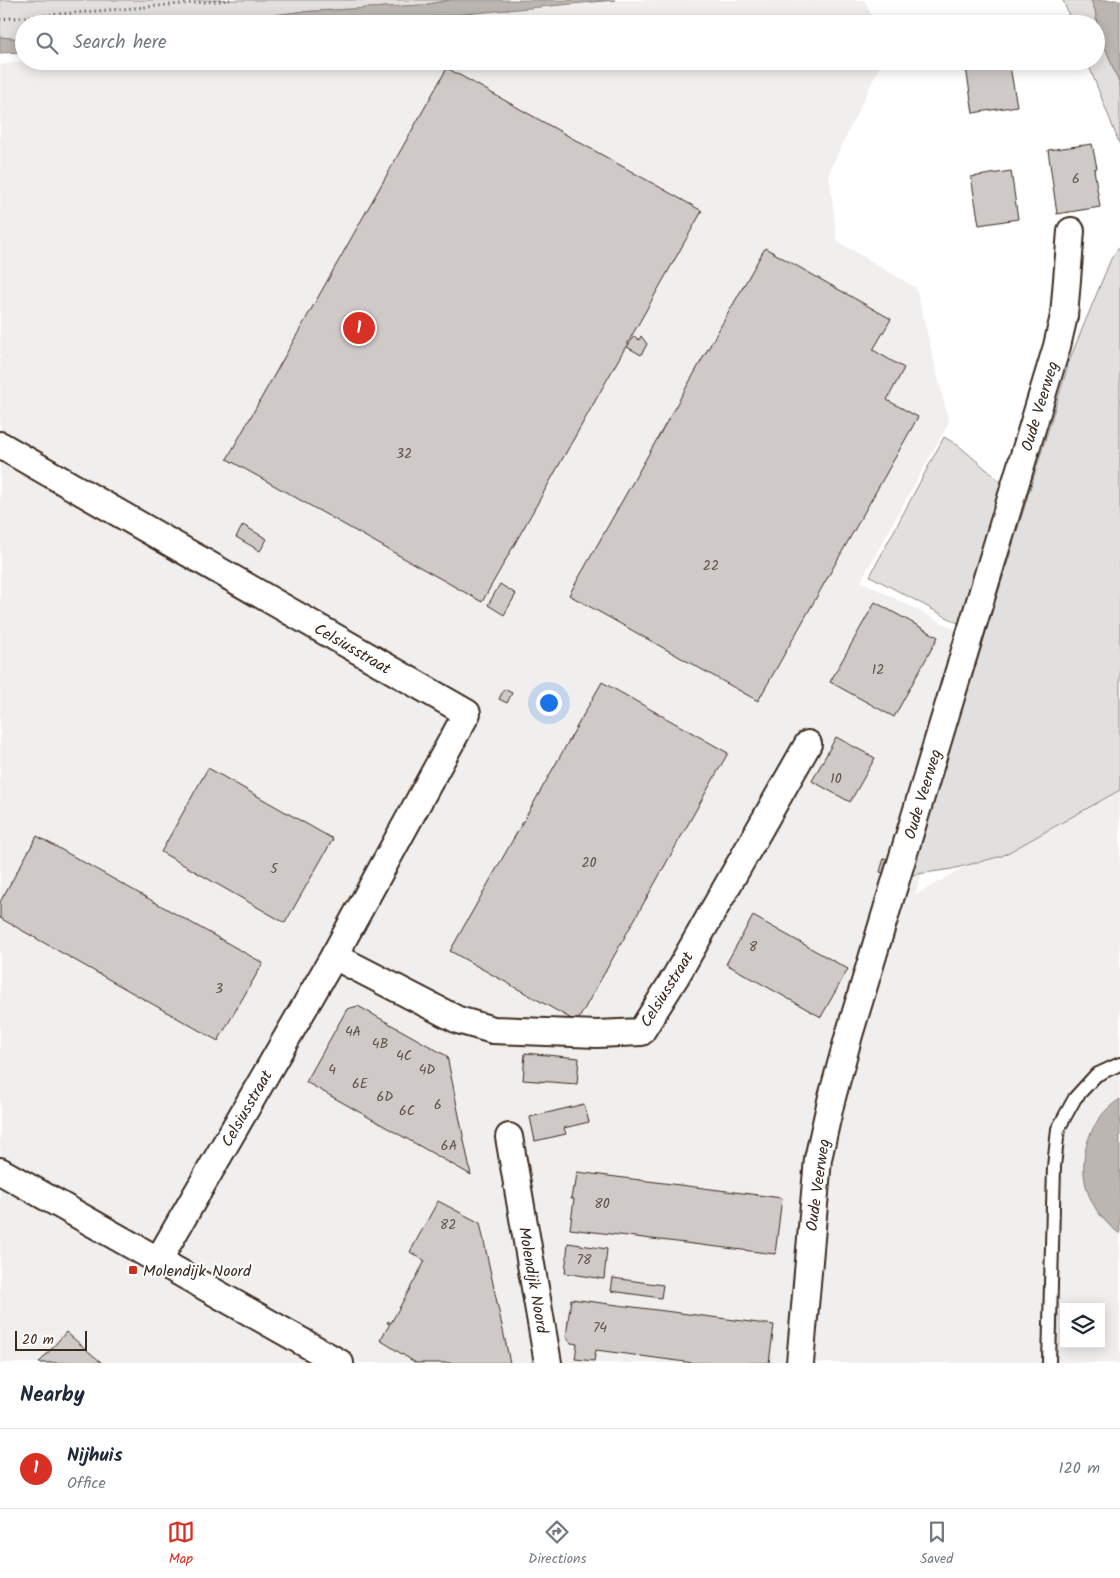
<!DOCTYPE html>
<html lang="en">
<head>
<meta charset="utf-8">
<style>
	body { margin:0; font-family:Kalam,sans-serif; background:#f2f2f3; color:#1f2937 }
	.controls { position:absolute; right:15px; bottom:15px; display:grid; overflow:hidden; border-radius:0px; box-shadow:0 2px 12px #0003 }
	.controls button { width:45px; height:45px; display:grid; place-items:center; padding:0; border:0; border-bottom:1px solid #e0e1e3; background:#fff; color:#1f2937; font:25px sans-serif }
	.scale { position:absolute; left:15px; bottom:12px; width:72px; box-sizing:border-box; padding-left:5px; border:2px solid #3b2a1e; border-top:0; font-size:14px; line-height:18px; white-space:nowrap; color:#3b2a1e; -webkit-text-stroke:4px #fff; paint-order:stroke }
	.you { position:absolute; left:548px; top:702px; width:18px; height:18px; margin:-12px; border:4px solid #fff; border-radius:50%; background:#1a73e8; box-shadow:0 0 0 8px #1a73e833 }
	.badge { display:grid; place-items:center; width:32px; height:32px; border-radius:50%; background:#d93025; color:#fff; font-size:16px; font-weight:700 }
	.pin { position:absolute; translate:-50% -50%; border:2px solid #fff; box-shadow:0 1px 5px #0006 }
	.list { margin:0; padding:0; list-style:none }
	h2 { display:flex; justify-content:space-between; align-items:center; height:65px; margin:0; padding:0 20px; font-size:21px }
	h2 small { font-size:16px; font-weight:400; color:#747a83 }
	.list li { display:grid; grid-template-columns:32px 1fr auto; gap:15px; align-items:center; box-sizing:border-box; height:80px; padding:0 20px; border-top:1px solid #e0e1e3 }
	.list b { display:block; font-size:19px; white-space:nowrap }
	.list p { margin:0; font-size:16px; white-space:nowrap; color:#747a83 }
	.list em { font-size:16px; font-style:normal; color:#747a83 }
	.icon { flex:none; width:28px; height:28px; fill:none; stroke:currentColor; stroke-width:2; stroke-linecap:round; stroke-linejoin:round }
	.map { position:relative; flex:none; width:1120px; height:1363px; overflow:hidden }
	.search { position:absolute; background:#fff; box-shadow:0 2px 12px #0003; left:15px; right:15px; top:15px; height:55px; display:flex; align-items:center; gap:12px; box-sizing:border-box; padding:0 18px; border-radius:28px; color:#747a83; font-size:19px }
	.sheet { height:145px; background:#fff }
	nav { display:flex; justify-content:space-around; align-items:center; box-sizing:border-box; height:70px; border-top:1px solid #e0e1e3; background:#fff; font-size:14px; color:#747a83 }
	nav a { display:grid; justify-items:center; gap:2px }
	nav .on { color:#d93025 }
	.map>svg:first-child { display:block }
</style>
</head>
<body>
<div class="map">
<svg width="1120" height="1363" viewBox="0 0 1120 1363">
	<rect width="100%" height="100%" fill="#fff"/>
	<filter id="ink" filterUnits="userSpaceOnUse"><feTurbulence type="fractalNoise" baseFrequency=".02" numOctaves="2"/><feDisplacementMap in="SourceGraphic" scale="10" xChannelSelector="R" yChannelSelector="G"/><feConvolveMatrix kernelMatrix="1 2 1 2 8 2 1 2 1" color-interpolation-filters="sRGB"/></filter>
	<g filter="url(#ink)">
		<g fill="#f1efee" fill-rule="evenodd">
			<polygon points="446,0 865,0 875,24 284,24"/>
			<path d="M28,61H882L829,172L837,241L916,288L949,422L861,581L995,650L915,895L1120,779V1363H0V65ZM1064,1307H1101V1344H1064Z"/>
		</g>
		<g fill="#e2e0de" stroke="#8e857e">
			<polygon points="0,0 451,0 423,5 298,12 203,24 24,24 24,39 0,37"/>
			<polygon points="1063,0 1091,0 1095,10 1098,29 1120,85 1120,145 1087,61 1096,61 1096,24 1072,24"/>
			<polygon points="1120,246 1120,790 1002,856 952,869 911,875 1071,356 1111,259"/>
			<polygon points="944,437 959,446 1007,487 967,628 870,576"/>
		</g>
		<g fill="#bcb6b3" stroke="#887e77">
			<polygon points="451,0 615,0 357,24 203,24 298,12 423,5"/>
			<polygon points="1091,0 1120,0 1120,85 1098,29 1095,10"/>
			<polygon points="0,37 24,39 24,52 0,53"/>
			<path d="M1120,1099V1234C1108,1225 1099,1216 1092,1202C1074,1167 1086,1120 1120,1099Z"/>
		</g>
		<g fill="#cfcac7" stroke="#3b2a1e">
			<polygon points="965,61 1009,61 1017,106 973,113"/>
			<polygon points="447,68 702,211 482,602 227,459"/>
			<polygon points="1092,144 1097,168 1094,169 1100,207 1057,214 1048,150"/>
			<polygon points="1011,171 1018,219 979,225 971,177"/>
			<polygon points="765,248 891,319 873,350 904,368 887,400 918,417 758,701 569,595"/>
			<polygon points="634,336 639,340 641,336 647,344 641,355 627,347"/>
			<polygon points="243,525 267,539 260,551 236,537"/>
			<polygon points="500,584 516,594 504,615 488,605"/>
			<polygon points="875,602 938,637 894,717 830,682"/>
			<polygon points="602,682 728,753 577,1022 450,951"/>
			<polygon points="504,689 512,693 507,703 499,699"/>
			<polygon points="836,737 875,758 850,802 812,781"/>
			<polygon points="208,768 333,839 285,923 161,852"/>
			<polygon points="37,836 263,963 218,1041 0,918 0,902"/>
			<polygon points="884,858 894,861 890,875 880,872"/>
			<polygon points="753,916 848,969 821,1017 726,964"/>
			<polygon points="358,1006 447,1056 471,1175 306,1082 347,1009"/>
			<polygon points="525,1053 579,1058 577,1084 523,1080"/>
			<polygon points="584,1104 589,1122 564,1128 566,1134 535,1141 530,1117"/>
			<polygon points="577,1172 782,1198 775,1254 570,1229 574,1199 571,1199 573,1187 575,1188"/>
			<polygon points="438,1201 480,1223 510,1363 416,1363 380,1340 390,1324 387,1323 388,1321 391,1323 425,1261 410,1252"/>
			<polygon points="568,1243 607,1249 604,1279 565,1273"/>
			<polygon points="613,1278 663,1285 661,1298 611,1291"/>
			<polygon points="571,1299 774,1325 769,1363 693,1363 596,1350 594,1361 575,1359 577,1344 571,1343 566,1337"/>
			<polygon points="66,1332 102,1363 39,1363"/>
		</g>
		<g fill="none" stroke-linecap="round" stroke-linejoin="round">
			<defs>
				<polyline id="lane" points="1049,1363 1054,1167 1058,1129 1075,1098 1096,1075 1120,1064"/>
				<g id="street">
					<polyline points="0,445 467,713 334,956 159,1259"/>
					<polyline points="334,956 458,1020 493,1030 597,1034 641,1032 676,976 808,744"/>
					<polyline points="509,1137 548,1363"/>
					<polyline points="0,1171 340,1363"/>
					<polyline points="800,1363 818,1159 831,1101 849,1035 1057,346 1064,316 1071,231"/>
				</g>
			</defs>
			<use href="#lane" stroke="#3b2a1e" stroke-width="16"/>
			<use href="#street" stroke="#3b2a1e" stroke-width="30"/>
			<polyline stroke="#3b2a1e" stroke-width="3" stroke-dasharray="1 4" stroke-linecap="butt" points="0,19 230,0"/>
			<use href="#lane" stroke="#fff" stroke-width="12"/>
			<use href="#street" stroke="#fff" stroke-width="26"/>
		</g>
	</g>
	<rect fill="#c8321e" stroke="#fff" stroke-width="2" x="128" y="1265" width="10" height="10" rx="2.5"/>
	<g text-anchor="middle" stroke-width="4" stroke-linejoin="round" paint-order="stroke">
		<g font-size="14" fill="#605248">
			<text x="1076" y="183">6</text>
			<text x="404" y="458">32</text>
			<text x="711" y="570">22</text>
			<text x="878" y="674">12</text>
			<text x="836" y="783">10</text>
			<text x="589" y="867">20</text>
			<text x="274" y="873">5</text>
			<text x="753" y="951">8</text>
			<text x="219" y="993">3</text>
			<text x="353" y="1036">4A</text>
			<text x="380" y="1048">4B</text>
			<text x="404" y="1060">4C</text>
			<text x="332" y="1074">4</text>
			<text x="427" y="1074">4D</text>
			<text x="360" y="1088">6E</text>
			<text x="385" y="1101">6D</text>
			<text x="438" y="1109">6</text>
			<text x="407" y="1115">6C</text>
			<text x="449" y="1150">6A</text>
			<text x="602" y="1208">80</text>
			<text x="448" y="1229">82</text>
			<text x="584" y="1264">78</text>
			<text x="600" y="1332">74</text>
		</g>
		<g font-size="16" fill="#3b2a1e" stroke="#fff">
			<text transform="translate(1039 406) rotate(-73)" y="6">Oude Veerweg</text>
			<text transform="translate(353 648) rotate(30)" y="6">Celsiusstraat</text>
			<text transform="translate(922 794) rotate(-73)" y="6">Oude Veerweg</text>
			<text transform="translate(666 989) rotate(-58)" y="6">Celsiusstraat</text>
			<text transform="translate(246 1108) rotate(-60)" y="6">Celsiusstraat</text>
			<text transform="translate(817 1185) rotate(-82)" y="6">Oude Veerweg</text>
			<text transform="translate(534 1280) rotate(80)" y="6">Molendijk Noord</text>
		</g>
		<g font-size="16" fill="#3b2a1e" stroke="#fff" text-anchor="start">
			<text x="143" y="1276">Molendijk Noord</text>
		</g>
	</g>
</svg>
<div class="controls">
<button><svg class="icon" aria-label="layers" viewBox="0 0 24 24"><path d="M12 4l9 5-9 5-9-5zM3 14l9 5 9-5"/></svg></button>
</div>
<div class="scale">20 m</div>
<div class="you"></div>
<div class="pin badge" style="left:359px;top:328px">1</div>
<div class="search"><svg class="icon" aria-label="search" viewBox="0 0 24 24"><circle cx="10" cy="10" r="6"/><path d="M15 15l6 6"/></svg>Search here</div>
</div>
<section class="sheet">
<h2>Nearby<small></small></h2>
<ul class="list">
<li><span class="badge">1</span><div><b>Nijhuis</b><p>Office</p></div><em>120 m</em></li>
</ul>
</section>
<nav>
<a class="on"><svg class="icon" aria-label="map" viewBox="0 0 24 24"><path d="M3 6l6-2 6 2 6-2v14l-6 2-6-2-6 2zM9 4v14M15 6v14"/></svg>Map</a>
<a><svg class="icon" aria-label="directions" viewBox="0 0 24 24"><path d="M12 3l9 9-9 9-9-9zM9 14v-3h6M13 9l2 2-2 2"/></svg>Directions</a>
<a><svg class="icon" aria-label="saved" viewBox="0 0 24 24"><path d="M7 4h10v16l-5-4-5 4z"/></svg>Saved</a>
</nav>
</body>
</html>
